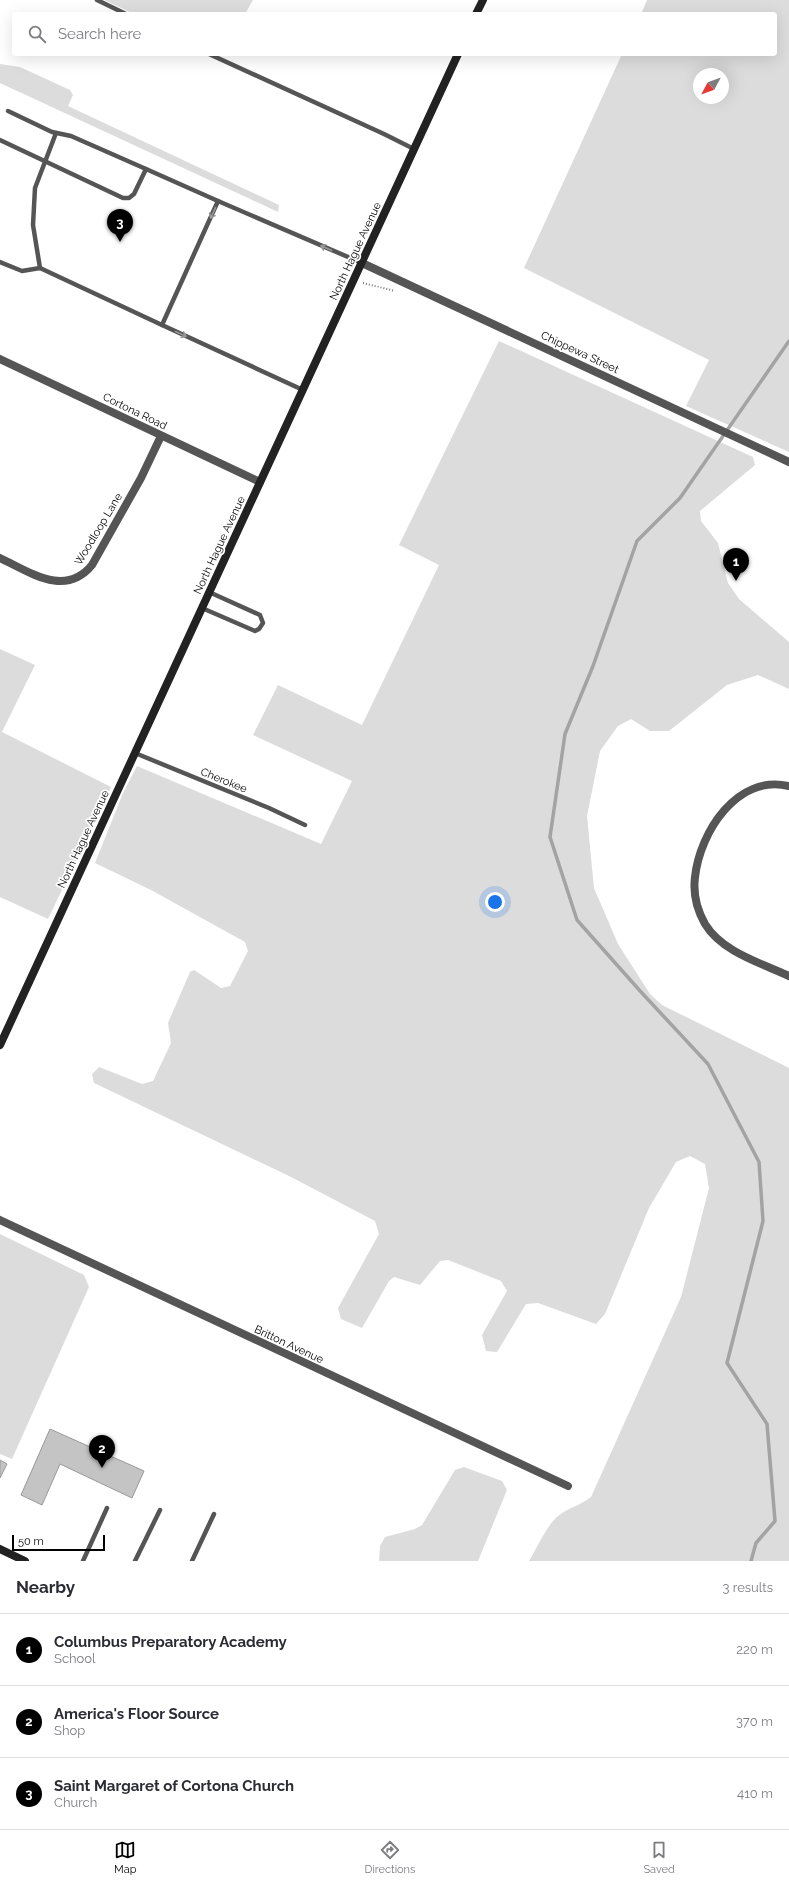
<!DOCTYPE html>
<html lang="en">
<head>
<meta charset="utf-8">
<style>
	body { margin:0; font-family:Raleway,sans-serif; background:#f2f2f3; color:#2b2b33 }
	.compass { position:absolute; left:693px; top:68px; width:36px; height:36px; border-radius:50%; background:#fff; box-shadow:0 4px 16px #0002; rotate:229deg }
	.scale { position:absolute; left:12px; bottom:10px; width:93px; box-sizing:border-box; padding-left:4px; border:2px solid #000; border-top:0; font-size:11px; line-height:14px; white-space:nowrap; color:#000; -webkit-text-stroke:3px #fff; paint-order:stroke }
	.you { position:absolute; left:495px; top:902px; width:14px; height:14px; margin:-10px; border:3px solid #fff; border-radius:50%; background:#1a73e8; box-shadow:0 0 0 6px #1a73e833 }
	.badge { display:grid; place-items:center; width:26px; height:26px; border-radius:50%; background:#000; color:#fff; font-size:13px; font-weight:700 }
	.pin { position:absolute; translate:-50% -33px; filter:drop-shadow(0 1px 2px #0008) }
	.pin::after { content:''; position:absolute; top:21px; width:14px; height:12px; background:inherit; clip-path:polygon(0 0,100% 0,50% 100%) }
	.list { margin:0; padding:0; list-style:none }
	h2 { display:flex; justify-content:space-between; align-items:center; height:52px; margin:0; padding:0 16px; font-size:17px }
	h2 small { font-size:13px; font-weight:400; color:#7c7c81 }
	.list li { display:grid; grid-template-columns:26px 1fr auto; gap:12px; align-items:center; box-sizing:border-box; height:72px; padding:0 16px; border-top:1px solid #e1e1e2 }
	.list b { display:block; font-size:15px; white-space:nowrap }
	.list p { margin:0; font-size:13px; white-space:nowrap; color:#7c7c81 }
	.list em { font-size:13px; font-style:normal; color:#7c7c81 }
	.icon { flex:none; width:22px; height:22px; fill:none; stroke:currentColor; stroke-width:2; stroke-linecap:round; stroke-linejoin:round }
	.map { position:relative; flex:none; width:789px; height:1561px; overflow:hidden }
	.search { position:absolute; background:#fff; box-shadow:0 4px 16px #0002; left:12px; right:12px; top:12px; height:44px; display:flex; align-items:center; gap:10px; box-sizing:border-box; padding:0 14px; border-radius:4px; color:#7c7c81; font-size:15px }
	.sheet { height:268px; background:#fff }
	nav { display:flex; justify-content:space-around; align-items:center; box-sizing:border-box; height:56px; border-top:1px solid #e1e1e2; background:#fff; font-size:11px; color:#7c7c81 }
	nav a { display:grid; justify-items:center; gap:2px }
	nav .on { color:#000 }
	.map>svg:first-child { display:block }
</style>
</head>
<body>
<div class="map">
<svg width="789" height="1561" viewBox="0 0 789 1561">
	<rect width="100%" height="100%" fill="#fff"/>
	<g fill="#dcdcdc" fill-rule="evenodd">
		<polygon points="104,0 253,0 245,14 134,14"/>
		<path d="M647,0H789V452L686,406L709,360L524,268L622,54H775V14H641ZM699,74H723V98H699Z"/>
		<polygon points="0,64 20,67 70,90 73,95 68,106 279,205 278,212 0,83"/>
		<path d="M499,341L753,457L755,465L700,511L701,521L718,543L728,583L739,599L789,642V689L758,675L727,685L669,731H650L631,719L618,726L600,751L587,816L594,888L618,944L650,994L662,1005L789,1068V1561H529C537,1548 547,1525 558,1516C568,1508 581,1505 591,1497L681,1297L709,1188L705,1164L690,1156L676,1162L649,1208L605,1314L596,1324L538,1303L526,1304L497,1352L486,1351L482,1335L507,1291L501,1281L448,1260L440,1261L420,1285L394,1277L389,1281L362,1328L341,1319L338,1308L379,1234L375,1221L291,1177L94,1083L92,1074L99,1067L142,1084L153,1081L171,1043L168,1023L190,972L194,970L221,988L230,986L248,951L245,942L151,890L95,863L123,793L137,766L321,844L352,781L253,735L278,685L362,725L439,565L399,545Z"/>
		<polygon points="0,649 35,665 2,732 111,787 48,919 0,897"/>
		<polygon points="0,1234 84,1275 89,1287 12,1459 0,1454"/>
		<polygon points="464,1467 502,1481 507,1490 478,1561 379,1561 380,1546 385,1537 415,1529 422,1525 455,1470"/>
	</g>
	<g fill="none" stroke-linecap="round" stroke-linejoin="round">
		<polyline stroke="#a3a3a3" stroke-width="3.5" points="751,1561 756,1543 775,1521 767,1424 727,1363 763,1221 759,1162 708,1064 641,992 577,920 550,837 565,734 593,666 637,541 680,498 789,341"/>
	</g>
	<g fill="#c4c4c4" stroke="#999">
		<polygon points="50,1429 144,1471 132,1498 60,1464 42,1505 21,1495"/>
		<polygon points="0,1460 7,1464 0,1478"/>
	</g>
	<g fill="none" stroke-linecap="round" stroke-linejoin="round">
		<polyline stroke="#777" stroke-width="2" stroke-dasharray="1 2" stroke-linecap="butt" points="363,283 395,291"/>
		<g stroke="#555" stroke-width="4.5">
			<polyline points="97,0 126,14"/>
			<polyline points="209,54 384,134 414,149"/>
			<polyline points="8,111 52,132 71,136 146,169"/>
			<polyline points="0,140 123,198 129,198 134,194 146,169 218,201"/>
			<polyline points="0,262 22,271 40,268 162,325"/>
			<polyline points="40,268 33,225 35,188 56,133"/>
			<polyline points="303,390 162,325 218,201 362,263"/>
			<polyline points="202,608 255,631 259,629 263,623 260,615 209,592"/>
			<polyline points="135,753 269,808 305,825"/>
			<polyline points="83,1561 107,1508"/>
			<polyline points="135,1561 160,1510"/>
			<polyline points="192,1561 214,1514"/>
		</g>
		<g stroke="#555" stroke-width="8">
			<polyline points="362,263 789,462"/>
			<polyline points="0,359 260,482"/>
			<path d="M0,558C30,572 65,598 92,565L141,478L161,436"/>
			<path d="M789,786C737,774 700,832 695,877C693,893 697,910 705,924C722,952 761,963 789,976"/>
			<polyline points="0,1220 568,1486"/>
		</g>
		<g stroke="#222" stroke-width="8">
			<polyline points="476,14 483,0"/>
			<polyline points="0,1045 458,54"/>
			<polyline points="0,1549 25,1561"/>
		</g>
	</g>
	<defs><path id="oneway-shaft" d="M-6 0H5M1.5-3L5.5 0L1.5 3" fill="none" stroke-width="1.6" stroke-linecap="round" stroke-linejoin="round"/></defs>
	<g stroke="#999">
		<use href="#oneway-shaft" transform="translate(213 213) rotate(115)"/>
		<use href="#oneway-shaft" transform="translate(326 248) rotate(-157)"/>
		<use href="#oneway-shaft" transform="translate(181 334) rotate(25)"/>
	</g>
	<g text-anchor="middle" stroke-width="3.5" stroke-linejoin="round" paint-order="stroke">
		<g font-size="11" fill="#000" stroke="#fff">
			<text transform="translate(355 251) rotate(-65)" y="4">North Hague Avenue</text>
			<text transform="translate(580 352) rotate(25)" y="4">Chippewa Street</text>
			<text transform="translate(135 411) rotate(26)" y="4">Cortona Road</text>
			<text transform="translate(98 529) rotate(-59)" y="4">Woodloop Lane</text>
			<text transform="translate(219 545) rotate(-65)" y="4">North Hague Avenue</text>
			<text transform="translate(224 780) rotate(22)" y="4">Cherokee</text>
			<text transform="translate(83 839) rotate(-65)" y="4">North Hague Avenue</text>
			<text transform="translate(289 1344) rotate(25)" y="4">Britton Avenue</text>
		</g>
	</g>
</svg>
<svg class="compass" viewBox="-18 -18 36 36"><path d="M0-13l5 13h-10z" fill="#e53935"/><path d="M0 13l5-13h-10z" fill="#7c7c81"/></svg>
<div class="scale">50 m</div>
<div class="you"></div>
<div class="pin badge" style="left:736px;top:581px">1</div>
<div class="pin badge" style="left:102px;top:1468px">2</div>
<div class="pin badge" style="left:120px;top:242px">3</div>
<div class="search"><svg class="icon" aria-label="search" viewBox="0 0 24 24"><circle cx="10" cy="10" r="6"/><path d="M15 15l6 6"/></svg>Search here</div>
</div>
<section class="sheet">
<h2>Nearby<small>3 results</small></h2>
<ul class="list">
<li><span class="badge">1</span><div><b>Columbus Preparatory Academy</b><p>School</p></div><em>220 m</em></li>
<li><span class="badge">2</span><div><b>America's Floor Source</b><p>Shop</p></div><em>370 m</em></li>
<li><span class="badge">3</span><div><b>Saint Margaret of Cortona Church</b><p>Church</p></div><em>410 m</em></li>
</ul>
</section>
<nav>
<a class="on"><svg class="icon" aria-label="map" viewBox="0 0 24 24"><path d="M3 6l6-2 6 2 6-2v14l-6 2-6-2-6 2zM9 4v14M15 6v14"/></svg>Map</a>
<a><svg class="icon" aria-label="directions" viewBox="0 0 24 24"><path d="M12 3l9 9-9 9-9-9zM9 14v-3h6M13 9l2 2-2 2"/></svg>Directions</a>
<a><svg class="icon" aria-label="saved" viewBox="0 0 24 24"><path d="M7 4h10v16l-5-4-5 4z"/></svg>Saved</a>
</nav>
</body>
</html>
